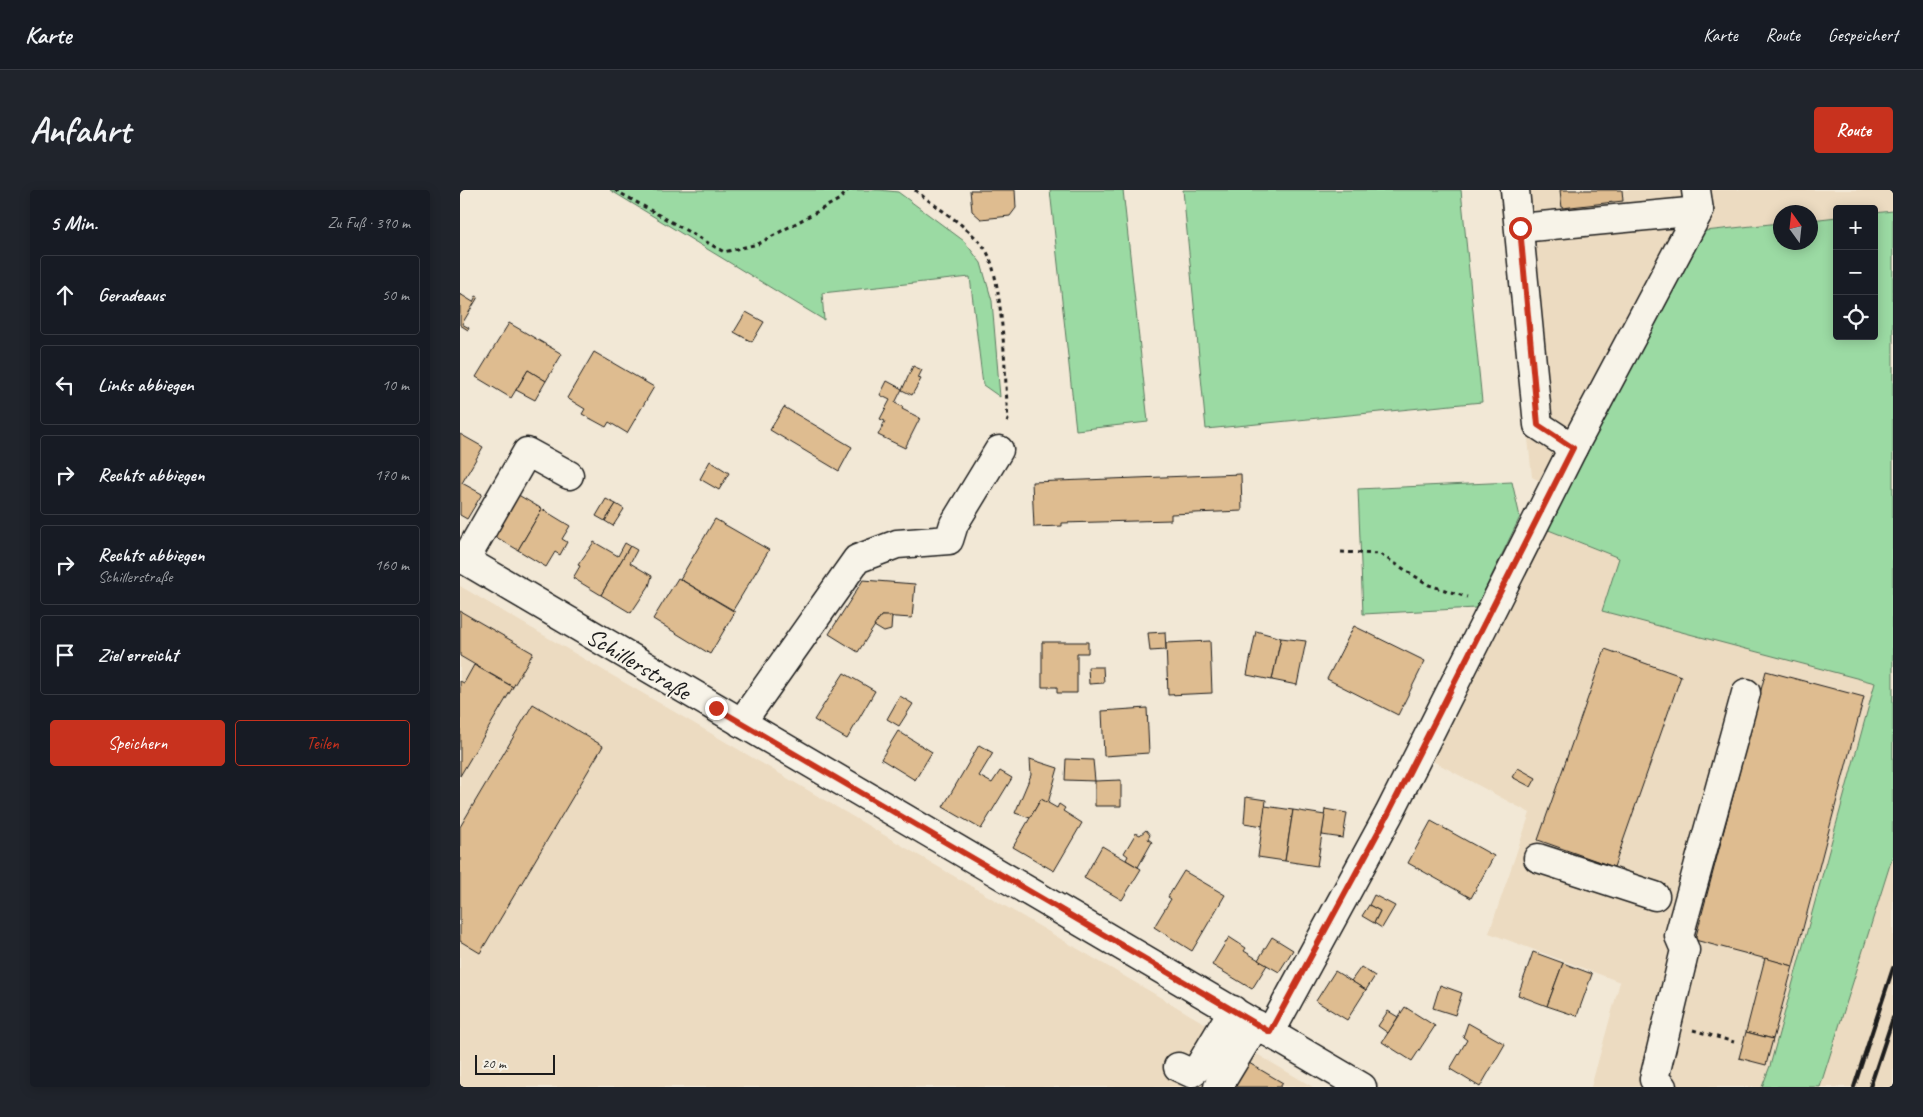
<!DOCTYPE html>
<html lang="de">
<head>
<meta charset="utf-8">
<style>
	body { margin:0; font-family:Caveat,sans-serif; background:#20242c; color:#f1f3f6 }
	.controls { position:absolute; right:15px; top:15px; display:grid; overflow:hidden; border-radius:5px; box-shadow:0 2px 12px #0003 }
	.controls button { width:45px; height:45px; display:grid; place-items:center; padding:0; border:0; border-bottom:1px solid #363941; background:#171b24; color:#f1f3f6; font:25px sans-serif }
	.compass { position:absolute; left:1313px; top:15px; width:45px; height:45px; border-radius:50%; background:#171b24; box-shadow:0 2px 12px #0003; rotate:345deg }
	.scale { position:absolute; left:15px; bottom:12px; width:80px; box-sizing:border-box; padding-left:5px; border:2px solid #1c1c1c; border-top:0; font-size:14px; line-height:18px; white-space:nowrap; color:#1c1c1c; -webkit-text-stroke:4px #f7f3e8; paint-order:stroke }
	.stop { position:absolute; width:15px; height:15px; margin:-11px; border:4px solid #c8321e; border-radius:50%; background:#fff }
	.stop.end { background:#c8321e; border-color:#fff; box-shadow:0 1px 5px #0008 }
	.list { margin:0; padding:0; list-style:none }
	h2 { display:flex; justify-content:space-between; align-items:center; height:65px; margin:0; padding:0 20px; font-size:21px }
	h2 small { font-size:16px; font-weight:400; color:#9ea1a6 }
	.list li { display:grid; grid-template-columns:32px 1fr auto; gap:15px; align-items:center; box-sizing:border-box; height:80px; margin:0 10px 10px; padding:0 10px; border:1px solid #363941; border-radius:5px }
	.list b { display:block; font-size:19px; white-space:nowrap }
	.list p { margin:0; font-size:16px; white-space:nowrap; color:#9ea1a6 }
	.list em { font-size:16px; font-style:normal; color:#9ea1a6 }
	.actions { display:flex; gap:10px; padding:15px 20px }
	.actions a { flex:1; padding:11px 0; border:1px solid #c8321e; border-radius:5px; text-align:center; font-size:18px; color:#c8321e }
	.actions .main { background:#c8321e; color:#fff }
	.icon { flex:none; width:28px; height:28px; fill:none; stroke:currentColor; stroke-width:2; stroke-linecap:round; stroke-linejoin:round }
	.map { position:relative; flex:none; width:1433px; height:897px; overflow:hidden; border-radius:5px }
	header { display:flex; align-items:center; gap:30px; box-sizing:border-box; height:70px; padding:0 25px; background:#171b24; border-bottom:1px solid #363941 }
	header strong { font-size:24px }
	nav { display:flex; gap:28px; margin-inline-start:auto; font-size:18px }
	.intro { display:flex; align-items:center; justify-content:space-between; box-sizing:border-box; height:120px; padding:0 30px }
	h1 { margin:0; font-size:35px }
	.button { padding:12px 22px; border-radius:5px; background:#c8321e; color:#fff; font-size:18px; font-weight:700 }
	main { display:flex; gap:30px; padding:0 30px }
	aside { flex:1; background:#171b24; border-radius:5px; box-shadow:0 2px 12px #0003 }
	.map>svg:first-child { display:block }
</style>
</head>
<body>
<header>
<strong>Karte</strong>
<nav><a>Karte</a><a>Route</a><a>Gespeichert</a></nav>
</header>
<div class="intro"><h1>Anfahrt</h1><a class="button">Route</a></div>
<main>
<aside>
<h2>5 Min.<small>Zu Fuß · 390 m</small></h2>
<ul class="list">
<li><svg class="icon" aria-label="ahead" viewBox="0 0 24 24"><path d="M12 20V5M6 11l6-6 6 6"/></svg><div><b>Geradeaus</b></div><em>50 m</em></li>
<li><svg class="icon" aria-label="left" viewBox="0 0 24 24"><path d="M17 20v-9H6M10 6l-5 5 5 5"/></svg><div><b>Links abbiegen</b></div><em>10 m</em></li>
<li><svg class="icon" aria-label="right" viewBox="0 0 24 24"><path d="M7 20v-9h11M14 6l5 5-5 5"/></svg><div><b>Rechts abbiegen</b></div><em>170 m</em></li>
<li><svg class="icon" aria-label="right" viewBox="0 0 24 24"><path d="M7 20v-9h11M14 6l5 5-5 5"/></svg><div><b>Rechts abbiegen</b><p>Schillerstraße</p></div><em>160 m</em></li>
<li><svg class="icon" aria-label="arrive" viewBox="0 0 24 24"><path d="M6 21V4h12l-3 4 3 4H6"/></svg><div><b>Ziel erreicht</b></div></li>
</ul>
<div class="actions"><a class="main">Speichern</a><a>Teilen</a></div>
</aside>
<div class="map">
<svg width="1433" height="897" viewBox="0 0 1433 897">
	<rect width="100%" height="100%" fill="#f2e8d6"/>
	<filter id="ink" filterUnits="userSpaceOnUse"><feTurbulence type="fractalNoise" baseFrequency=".02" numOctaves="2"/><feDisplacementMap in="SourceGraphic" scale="10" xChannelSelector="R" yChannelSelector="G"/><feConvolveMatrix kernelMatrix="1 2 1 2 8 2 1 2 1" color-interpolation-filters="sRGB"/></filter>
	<g filter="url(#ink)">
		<g fill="#ecdbc1">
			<polygon points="1042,0 1433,0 1433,21 1414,23 1414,19 1377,19 1377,27 1351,30 1350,22 1320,22 1320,33 1245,41 1104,304 1072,287"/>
			<polygon points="1433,326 1433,897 1131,897 1160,792 1029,743 1070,623 971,570 1086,339 1159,368 1143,421"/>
			<polygon points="0,396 853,897 0,897"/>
		</g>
		<g fill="#9bdaa3" stroke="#5c7b60">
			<polygon points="150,0 419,0 438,2 504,51 521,73 532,111 540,207 523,195 510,87 362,103 364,130"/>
			<polygon points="590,0 663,0 688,232 616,240"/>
			<polygon points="723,0 1001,0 1022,212 746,239"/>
			<polygon points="1433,21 1433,665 1360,897 1302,897 1310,876 1415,493 1142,421 1159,368 1086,339 1245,41 1320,33 1320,52 1350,52 1351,30 1377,27 1377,146 1414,146 1414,23"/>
			<polygon points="1052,292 1060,327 1016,418 903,424 898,299"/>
		</g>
		<g fill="#debc90" stroke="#1c1c1c">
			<polygon points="510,0 555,0 556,18 550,26 521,29 512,21"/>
			<polygon points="1100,0 1162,0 1163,11 1102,18"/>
			<polygon points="0,104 13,112 16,106 18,107 2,134 9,138 8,140 0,135"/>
			<polygon points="286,122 304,132 292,152 274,142"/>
			<polygon points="49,133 102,164 86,191 68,180 51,208 16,187"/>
			<polygon points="134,162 194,197 167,243 149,232 146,237 122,224 125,219 107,208"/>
			<polygon points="453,176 462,180 458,188 461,189 452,205 442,200"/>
			<polygon points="68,180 86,191 75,210 56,200"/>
			<polygon points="427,191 442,199 435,213 443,217 442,219 460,228 445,258 418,245 425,231 420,229 430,210 420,205"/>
			<polygon points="324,217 392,257 379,281 310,240"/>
			<polygon points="0,244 23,257 2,293 22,304 7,329 0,325"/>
			<polygon points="250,271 269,283 259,300 240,289"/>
			<polygon points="781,284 782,321 711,324 711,330 602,333 602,336 574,337 572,292"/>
			<polygon points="55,303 82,319 58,360 31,344"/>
			<polygon points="146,309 156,314 145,331 136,326"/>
			<polygon points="156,314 164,319 153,336 145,331"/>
			<polygon points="82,319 110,336 102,349 107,352 100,365 95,362 86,377 58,360"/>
			<polygon points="255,329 309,360 273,420 220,389"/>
			<polygon points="134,352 158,366 165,353 170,356 141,405 113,388 120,376 118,375"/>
			<polygon points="170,356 177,360 170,373 192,386 189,396 171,423 141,405"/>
			<polygon points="218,388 275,422 250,464 193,429"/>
			<polygon points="403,390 455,394 452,428 421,426 398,462 369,444"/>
			<polygon points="0,421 73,463 53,497 0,466"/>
			<polygon points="421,426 432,426 431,440 424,442 414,436"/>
			<polygon points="894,436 965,471 938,525 867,489"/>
			<polygon points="796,441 821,448 812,490 787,485"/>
			<polygon points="705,442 706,460 690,461 688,443"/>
			<polygon points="821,448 846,451 837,495 812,490"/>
			<polygon points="750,451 752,503 708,505 706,453"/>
			<polygon points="582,452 628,452 628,463 617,463 617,503 597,503 597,497 582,497"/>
			<polygon points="1145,459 1221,486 1154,677 1078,650"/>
			<polygon points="14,475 53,497 0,586 0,491 4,493"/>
			<polygon points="628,477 643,477 644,493 629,494"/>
			<polygon points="1306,481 1404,507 1333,776 1235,750"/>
			<polygon points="384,483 415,501 387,549 354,530"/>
			<polygon points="440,506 453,514 439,536 427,529"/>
			<polygon points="73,514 143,556 20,763 0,751 0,637"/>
			<polygon points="687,518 689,563 644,566 642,521"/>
			<polygon points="438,541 472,562 455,590 421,569"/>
			<polygon points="519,555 533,563 519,586 532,593 540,581 552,588 521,639 483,617"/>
			<polygon points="570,569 598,578 588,613 581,609 570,628 555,623 571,585"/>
			<polygon points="606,569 633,570 635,591 605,590"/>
			<polygon points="1058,578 1076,588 1071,597 1052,587"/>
			<polygon points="661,590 661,616 635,616 635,591"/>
			<polygon points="786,607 806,610 803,636 784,633"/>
			<polygon points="581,609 597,618 599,614 605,618 603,621 622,633 594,681 553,657"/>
			<polygon points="805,616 833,620 825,671 798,667"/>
			<polygon points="865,619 887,623 883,648 862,645"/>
			<polygon points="833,620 865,625 857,676 825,671"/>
			<polygon points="971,631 1034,666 1011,708 948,673"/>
			<polygon points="686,640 690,645 688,649 692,652 678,677 666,670 668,666 664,663 676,643 680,645"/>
			<polygon points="642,656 681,679 662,710 624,688"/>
			<polygon points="724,681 765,705 732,761 694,737 711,709 708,707"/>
			<polygon points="914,705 935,716 922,738 914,733 920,721 909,715"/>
			<polygon points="909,715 920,721 914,733 902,726"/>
			<polygon points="769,747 786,758 784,761 807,775 792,799 752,775"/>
			<polygon points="812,747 833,760 819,782 798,770"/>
			<polygon points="1073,762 1103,773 1087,816 1058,805"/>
			<polygon points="1305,768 1333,776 1313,849 1286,842"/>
			<polygon points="1103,773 1132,784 1117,826 1087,816"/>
			<polygon points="901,777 915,786 906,800 891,791"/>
			<polygon points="875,781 906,800 887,830 856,811"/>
			<polygon points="980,795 1002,803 995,825 973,818"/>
			<polygon points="945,817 975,836 952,871 922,852"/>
			<polygon points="928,821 938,827 928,843 918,836"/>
			<polygon points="1008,833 1045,854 1020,897 990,879 1007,850 1003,847"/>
			<polygon points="1286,842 1313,849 1306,875 1279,868"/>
			<polygon points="789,873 823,893 820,897 775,897"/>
		</g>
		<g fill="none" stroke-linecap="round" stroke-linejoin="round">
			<defs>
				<g id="minor">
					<polyline points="1055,0 1078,235 1113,258"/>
					<polyline points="1060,38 1239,21"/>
					<polyline points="0,367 902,897"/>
					<polyline points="5,370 67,262 109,285"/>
					<polyline points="281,533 397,369 437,354 489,350 494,334 539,260"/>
					<polyline points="1078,668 1195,706"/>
					<polyline points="810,843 929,624 1113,258 1239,21 1236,0"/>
					<polyline points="718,877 731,883 739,877 773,820"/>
					<polyline points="758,897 796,834"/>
					<polyline points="1202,897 1194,889 1225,760 1219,746 1286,503"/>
				</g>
			</defs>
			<use href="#minor" stroke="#1c1c1c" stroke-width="31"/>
			<g stroke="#1c1c1c" stroke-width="3" stroke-dasharray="4 4" stroke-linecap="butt">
				<polyline points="155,0 264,62 298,54 380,9 388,0"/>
				<path d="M455,0C477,18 505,34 523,56C544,80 545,194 548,230L546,235"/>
				<polyline points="881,362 920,364 969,395 1007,407"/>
				<polyline points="1233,840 1274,852"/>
			</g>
			<use href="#minor" stroke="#f7f3e8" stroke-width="28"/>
			<g stroke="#1c1c1c" stroke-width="4">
				<polyline points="1394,897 1433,778"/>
				<polyline points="1410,897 1433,828"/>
			</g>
		</g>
	</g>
	<g fill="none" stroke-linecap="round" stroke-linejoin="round" filter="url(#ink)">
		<polyline stroke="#c8321e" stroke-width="6" points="256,518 810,842 928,624 1113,258 1078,235 1060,38"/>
	</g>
	<g text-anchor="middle" stroke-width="4" stroke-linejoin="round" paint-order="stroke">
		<g font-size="25" fill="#1c1c1c" stroke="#f7f3e8">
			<text transform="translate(179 473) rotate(31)" y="9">Schillerstraße</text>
		</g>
	</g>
</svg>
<div class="controls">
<button>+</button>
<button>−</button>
<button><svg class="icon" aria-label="locate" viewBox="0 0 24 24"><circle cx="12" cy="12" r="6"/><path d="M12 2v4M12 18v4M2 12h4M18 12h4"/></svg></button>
</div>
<svg class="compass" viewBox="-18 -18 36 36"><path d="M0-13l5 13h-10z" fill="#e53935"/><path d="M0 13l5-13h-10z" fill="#9ea1a6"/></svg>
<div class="scale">20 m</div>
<div class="stop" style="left:1060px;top:38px"></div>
<div class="stop end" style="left:256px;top:518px"></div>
</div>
</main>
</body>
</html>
